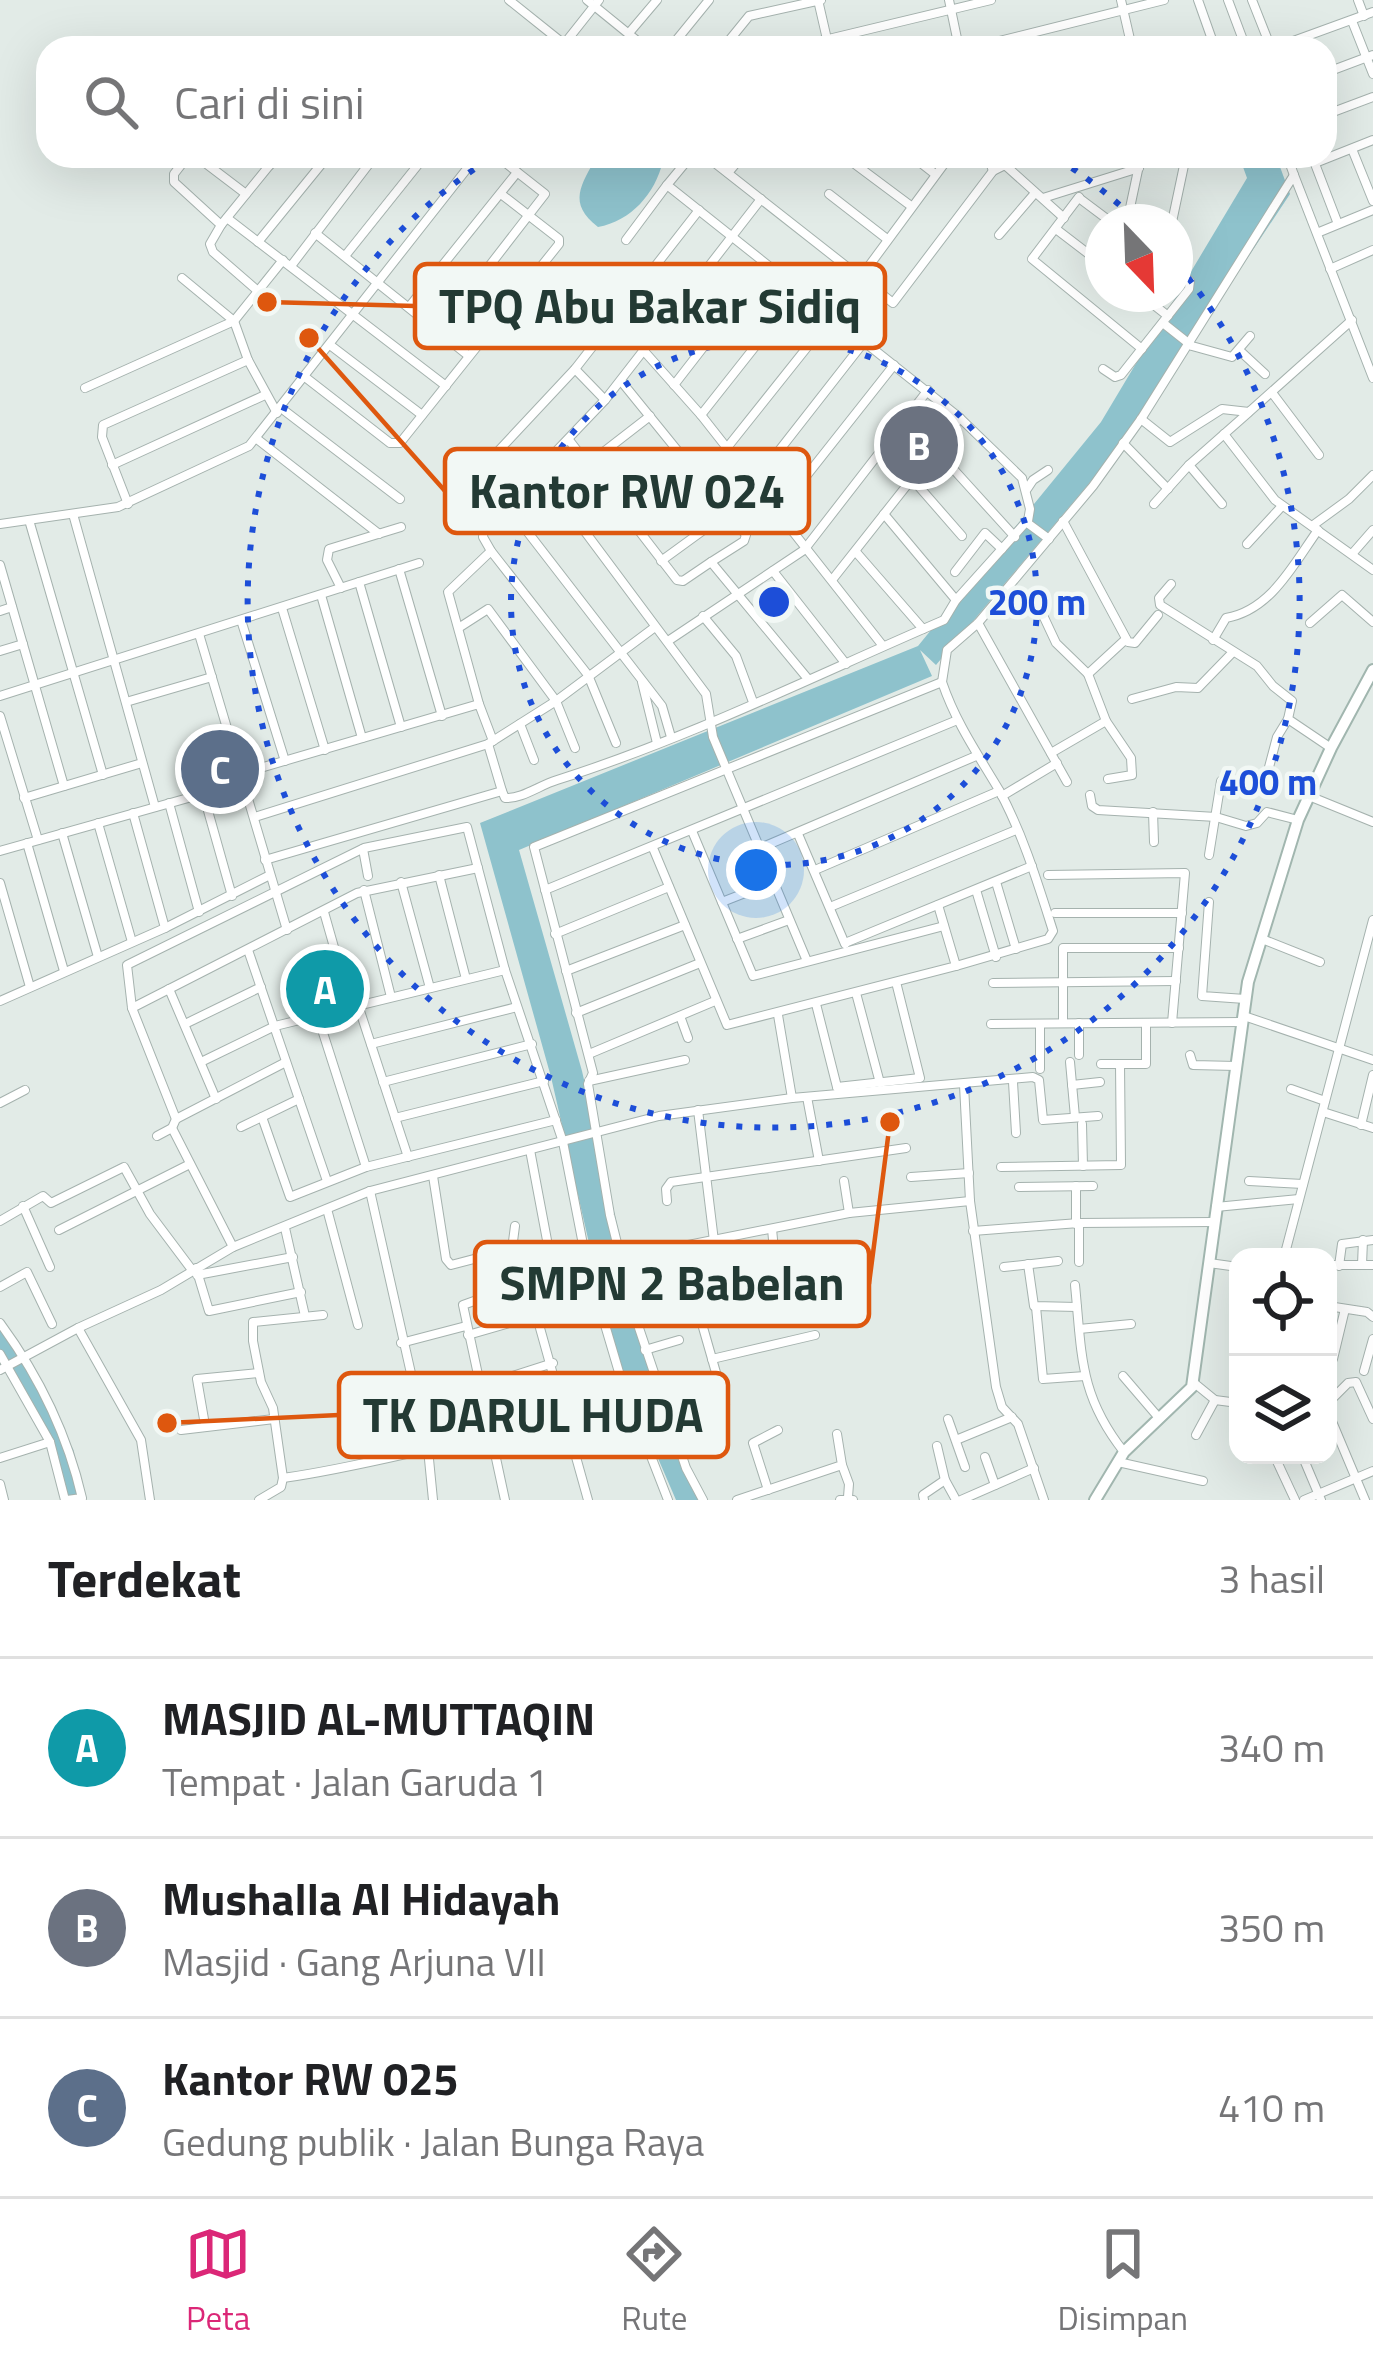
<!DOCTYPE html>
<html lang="id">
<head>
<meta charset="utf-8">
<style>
	body { margin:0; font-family:"Titillium Web",sans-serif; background:#f2f2f2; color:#202124 }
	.controls { position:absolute; right:36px; bottom:36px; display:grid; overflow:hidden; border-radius:24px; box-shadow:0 12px 48px #0002 }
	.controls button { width:108px; height:108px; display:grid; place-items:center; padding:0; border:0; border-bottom:3px solid #e0e0e0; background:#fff; color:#202124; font:60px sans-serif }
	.compass { position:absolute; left:1085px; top:204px; width:108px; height:108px; border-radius:50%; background:#fff; box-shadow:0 12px 48px #0002; rotate:157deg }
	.you { position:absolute; left:756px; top:870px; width:42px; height:42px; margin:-30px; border:9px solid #fff; border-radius:50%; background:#1a73e8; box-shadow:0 0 0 18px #1a73e833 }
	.badge { display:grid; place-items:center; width:78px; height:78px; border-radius:50%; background:#db2777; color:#fff; font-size:39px; font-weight:700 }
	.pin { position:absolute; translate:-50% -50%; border:6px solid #fff; box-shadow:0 3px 12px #0006 }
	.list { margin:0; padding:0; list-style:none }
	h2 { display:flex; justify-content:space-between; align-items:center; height:156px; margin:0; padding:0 48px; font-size:51px }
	h2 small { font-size:39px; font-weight:400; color:#757577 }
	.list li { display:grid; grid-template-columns:78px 1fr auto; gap:36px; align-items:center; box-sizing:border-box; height:180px; padding:0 48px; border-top:3px solid #e0e0e0 }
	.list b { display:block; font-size:45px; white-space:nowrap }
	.list p { margin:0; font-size:39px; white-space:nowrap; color:#757577 }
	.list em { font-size:39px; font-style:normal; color:#757577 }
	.icon { flex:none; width:66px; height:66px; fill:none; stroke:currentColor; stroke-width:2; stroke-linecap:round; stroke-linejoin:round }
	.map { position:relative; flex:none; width:1373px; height:1500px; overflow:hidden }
	.search { position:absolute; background:#fff; box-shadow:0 12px 48px #0002; left:36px; right:36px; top:36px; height:132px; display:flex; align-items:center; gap:30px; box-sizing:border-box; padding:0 42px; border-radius:36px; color:#757577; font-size:45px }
	.sheet { height:696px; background:#fff }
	nav { display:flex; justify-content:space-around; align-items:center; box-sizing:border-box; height:168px; border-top:3px solid #e0e0e0; background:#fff; font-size:33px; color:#757577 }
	nav a { display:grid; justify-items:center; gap:6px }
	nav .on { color:#db2777 }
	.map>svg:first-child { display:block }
</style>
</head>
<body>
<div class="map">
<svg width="1373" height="1500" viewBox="0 0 1373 1500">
	<rect width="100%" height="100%" fill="#e2ebe7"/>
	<g fill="#8ec2cc">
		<path d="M597,156H661L663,161C655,194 631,221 598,227C567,203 581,185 597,156Z"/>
		<polygon points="1239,156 1276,156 1290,194 1130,435 936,665 920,650 932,676 519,850 582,1071 648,1360 701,1500 676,1500 616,1361 551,1077 480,823 918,646 1101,422 1247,178"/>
	</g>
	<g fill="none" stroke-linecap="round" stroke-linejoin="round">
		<polyline stroke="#8ec2cc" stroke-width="16" points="0,1337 66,1453 73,1500"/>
		<defs>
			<g id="street">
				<polyline points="509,0 569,48"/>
				<polyline points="587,0 646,48"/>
				<polyline points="818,0 829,48"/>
				<polyline points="949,0 959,48"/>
				<polyline points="1121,0 1132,48"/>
				<polyline points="1198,0 1215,48"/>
				<polyline points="1228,0 1246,48"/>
				<polyline points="1252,0 1271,48"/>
				<polyline points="1358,0 1364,16"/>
				<polyline points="1352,21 1373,74"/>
				<polyline points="629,33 657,0"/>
				<polyline points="113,43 120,48"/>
				<polyline points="561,48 599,0"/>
				<polyline points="670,48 709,0"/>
				<polyline points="723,48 749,16 821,0"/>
				<polyline points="791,48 991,0"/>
				<polyline points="971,48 1164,0"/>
				<polyline points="1136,48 1161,42 1167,48"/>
				<polyline points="1274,48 1373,12"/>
				<polyline points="1325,73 1373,55"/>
				<polyline points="1325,115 1373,97"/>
				<polyline points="1352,149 1373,201"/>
				<polyline points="188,156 174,174 174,182 221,225"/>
				<polyline points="196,156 246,194"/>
				<polyline points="259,156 270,165"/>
				<polyline points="691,156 667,185 960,418 1022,478 1030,509 1028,521"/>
				<polyline points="706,156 893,303 993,171"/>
				<polyline points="844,156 911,206"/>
				<polyline points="912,156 935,174"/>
				<polyline points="988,156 993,171 1005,165 1064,218"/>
				<polyline points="1287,156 1294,175"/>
				<polyline points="1312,156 1338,224"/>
				<polyline points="1315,163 1373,140"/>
				<polyline points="1006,164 1035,156"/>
				<polyline points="728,173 742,156"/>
				<polyline points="829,194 887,239"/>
				<polyline points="1079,197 1032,259 1142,349"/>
				<polyline points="1043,198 1139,168"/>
				<polyline points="1079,198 1111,222"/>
				<polyline points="227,218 446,386"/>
				<polyline points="1127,222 1141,156"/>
				<polyline points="1172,222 1186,156"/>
				<polyline points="1056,229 1103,265"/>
				<polyline points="315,233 469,356"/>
				<polyline points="1317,233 1373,210"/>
				<polyline points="999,235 1035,193"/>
				<polyline points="626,240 667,185"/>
				<polyline points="258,242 328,156"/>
				<polyline points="345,256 425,156"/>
				<polyline points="291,266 375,156"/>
				<polyline points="1330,269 1373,250"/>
				<polyline points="182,278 234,321 283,260"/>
				<polyline points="259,292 213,252 210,244 221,225 277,156"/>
				<polyline points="1140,294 1168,316"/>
				<polyline points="409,307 515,175 517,172 497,156"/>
				<polyline points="1163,323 1192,346 1232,357 1250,336"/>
				<polyline points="439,331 545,194 517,172"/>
				<polyline points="330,345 422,415"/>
				<polyline points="1239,350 1265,374"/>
				<polyline points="644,351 701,415 883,646"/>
				<polyline points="575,369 605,400"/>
				<polyline points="1103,369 1115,377 1121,375 1189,289 1190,281 1175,268"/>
				<polyline points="305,377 390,443 400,443 559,244 559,239 501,194"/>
				<polyline points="621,381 746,535 744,541 711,562 808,679"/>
				<polyline points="674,385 767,265"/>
				<polyline points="85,388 234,321 248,360 277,413"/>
				<polyline points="1273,394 1319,455"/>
				<polyline points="281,408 400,499"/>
				<polyline points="701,415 799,291"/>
				<polyline points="1141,419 1170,442 1222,409 1249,412 1352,320"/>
				<polyline points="1224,434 1275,500 1373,570"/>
				<polyline points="257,439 379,534"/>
				<polyline points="569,440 677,580 683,581 711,562"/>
				<polyline points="1123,443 1168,489"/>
				<polyline points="726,449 832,316 950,156"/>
				<polyline points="936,450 1015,537"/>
				<polyline points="588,464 650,416"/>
				<polyline points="112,465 265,395"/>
				<polyline points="1189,465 1222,504"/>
				<polyline points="539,470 706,694 713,737 807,961"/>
				<polyline points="914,481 962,536"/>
				<polyline points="753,484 864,342"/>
				<polyline points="1027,489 1033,480 1048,470"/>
				<polyline points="613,497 675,449"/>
				<polyline points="128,504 102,437 103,425 248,360"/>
				<polyline points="506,504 662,706 671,737"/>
				<polyline points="1154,504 1189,465 1248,413"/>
				<polyline points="777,513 894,365"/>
				<polyline points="73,514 155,807"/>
				<polyline points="884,514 956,600"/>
				<polyline points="29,520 103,775"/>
				<polyline points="1063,521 1128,642 1135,643 1158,615"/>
				<polyline points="0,524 118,507 249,446 477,156"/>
				<polyline points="1312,526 1349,499 1373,475"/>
				<polyline points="484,527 459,493 575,369 699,210"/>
				<polyline points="637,529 700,480"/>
				<polyline points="1247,544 1282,506"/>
				<polyline points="856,552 923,629"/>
				<polyline points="1352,554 1373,530"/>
				<polyline points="661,561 727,513"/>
				<polyline points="0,565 64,786"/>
				<polyline points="399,569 442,716"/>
				<polyline points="773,571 846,664"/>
				<polyline points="955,572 985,533 1002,549"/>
				<polyline points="832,580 960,418"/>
				<polyline points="359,582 401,727"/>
				<polyline points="1171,584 1159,598 1160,605 1257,666 1273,686 1292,701 1288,719 1331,748"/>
				<polyline points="341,588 327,560 329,549 401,527"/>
				<polyline points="321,595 362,738"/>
				<polyline points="282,608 325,750"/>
				<polyline points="0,611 12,607"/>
				<polyline points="1041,611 1056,643 1088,674 1106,721 1131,758 1132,775 1108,779"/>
				<polyline points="703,616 736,656 753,702"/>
				<polyline points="241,620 285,761"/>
				<polyline points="978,623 1067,782"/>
				<polyline points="1310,623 1342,595 1373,622"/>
				<polyline points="460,627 488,609 556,701 575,748"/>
				<polyline points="199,634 287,930"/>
				<path d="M1213,640L1226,618C1271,610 1293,565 1318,530"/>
				<polyline points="668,641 804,550 928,390"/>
				<polyline points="0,651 23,644"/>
				<polyline points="1088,674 1126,639"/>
				<polyline points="642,682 657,743"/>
				<polyline points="942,682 947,650 978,623 1093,486 1141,419 1294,175 1373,378"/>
				<polyline points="0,696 419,563"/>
				<polyline points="1132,699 1176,687 1198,688 1233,652"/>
				<polyline points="126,702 212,677"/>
				<polyline points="479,704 448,592 491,551"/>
				<polyline points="0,716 38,840"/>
				<polyline points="520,724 534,760"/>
				<polyline points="616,743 588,675 491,551 483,537 484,527 605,400 761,199"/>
				<path d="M488,744L502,791L505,798C522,799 540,785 557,780C690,738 816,675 944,620L956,600L1026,522L1049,539"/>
				<polyline points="1051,753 1106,721"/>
				<polyline points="243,773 479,704 493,741"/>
				<polyline points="1264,786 1277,737 1288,719"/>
				<polyline points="203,793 232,896"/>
				<polyline points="1090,795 1092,806 1098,810 1216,817 1246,826 1257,823 1267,812 1298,820"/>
				<polyline points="1002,796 1057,763"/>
				<polyline points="1309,796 1373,822"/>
				<polyline points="24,798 142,763"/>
				<polyline points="169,803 199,912"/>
				<polyline points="1153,812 1154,842"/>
				<polyline points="133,813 165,928"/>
				<polyline points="255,817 488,744 556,701 655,627"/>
				<polyline points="98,823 132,942"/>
				<polyline points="692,831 753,976 944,926"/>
				<polyline points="62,833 98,957"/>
				<polyline points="798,834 845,944"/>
				<polyline points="27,843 64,971"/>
				<polyline points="653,848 727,1025 956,966 938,905"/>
				<polyline points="363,849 368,876"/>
				<polyline points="758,849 976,756"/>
				<polyline points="0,851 245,782"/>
				<polyline points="1209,855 1221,781"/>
				<polyline points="265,860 502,791"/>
				<polyline points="815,870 999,791"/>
				<polyline points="439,875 466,979"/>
				<polyline points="1048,875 1185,873 1172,1023"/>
				<polyline points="401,882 430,988"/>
				<polyline points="996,882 1016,949"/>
				<polyline points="0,883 30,987"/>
				<polyline points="364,890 391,997"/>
				<polyline points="545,890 955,721"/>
				<polyline points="976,890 996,957"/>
				<polyline points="722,902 773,882"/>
				<polyline points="1209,902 1202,996 1245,999"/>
				<polyline points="830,907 1016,830"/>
				<polyline points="324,912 351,1007"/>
				<polyline points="1055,913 1182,913"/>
				<polyline points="555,934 669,887"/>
				<polyline points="737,939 789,920"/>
				<polyline points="1262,939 1320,962"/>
				<polyline points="845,943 1032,866"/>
				<polyline points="248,950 327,1181"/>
				<polyline points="566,971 685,925"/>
				<polyline points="993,983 1176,981"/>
				<polyline points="169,989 216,1099"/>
				<polyline points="856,993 880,1083"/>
				<polyline points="0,1001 165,928 270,875"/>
				<polyline points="816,1004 837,1087"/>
				<polyline points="358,1005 408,1157"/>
				<polyline points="132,1008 357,893 478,868"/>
				<polyline points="576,1013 700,963"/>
				<polyline points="317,1014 366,1167"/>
				<polyline points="778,1015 792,1098"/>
				<polyline points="680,1016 688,1038"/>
				<polyline points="1244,1016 1373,1060"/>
				<polyline points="1063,1023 1063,948 1179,948"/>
				<polyline points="185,1024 261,987"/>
				<polyline points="991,1024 1242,1022"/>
				<polyline points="1040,1024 1040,1069"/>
				<polyline points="371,1044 517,1007"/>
				<polyline points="589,1054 715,1001"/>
				<polyline points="1079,1055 1079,1023"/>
				<polyline points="1190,1055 1193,1065 1236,1066"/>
				<polyline points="201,1062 275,1026 505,970"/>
				<polyline points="1070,1062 1075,1117"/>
				<polyline points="1101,1064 1146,1064 1146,1023"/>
				<polyline points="589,1081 685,1060"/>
				<polyline points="383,1082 532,1044"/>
				<polyline points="1013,1082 1016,1133"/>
				<polyline points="964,1085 970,1201 996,1387 1002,1407 1018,1424 1044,1500"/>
				<polyline points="1072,1085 1100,1082"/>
				<polyline points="837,1087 920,1078 896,982"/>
				<polyline points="1291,1089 1325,1101"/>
				<polyline points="807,1097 819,1161"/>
				<polyline points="0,1103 25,1090"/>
				<polyline points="698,1110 714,1241"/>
				<polyline points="1323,1112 1373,1128"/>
				<polyline points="262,1117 290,1197 366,1167 556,1120"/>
				<polyline points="395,1118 544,1081"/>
				<polyline points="176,1119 132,1008 127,965 364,848 467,827 505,970 563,1142 587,1265"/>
				<polyline points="1082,1124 1083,1166"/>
				<polyline points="1361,1125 1373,1075"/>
				<polyline points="241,1127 299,1099"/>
				<polyline points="172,1128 233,1247"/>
				<polyline points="157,1136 172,1128 176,1119 286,1062"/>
				<polyline points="530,1150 553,1272 532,1277 528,1285 588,1500"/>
				<polyline points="1001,1167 1121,1165 1120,1064"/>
				<polyline points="433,1176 446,1259 451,1265 512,1249 515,1226"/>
				<polyline points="911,1177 969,1173"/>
				<polyline points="844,1181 849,1213"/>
				<polyline points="1249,1181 1303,1184"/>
				<polyline points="1019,1187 1093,1186"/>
				<polyline points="370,1191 428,1449 433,1500"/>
				<polyline points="667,1201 666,1189 671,1182 906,1148"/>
				<polyline points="23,1206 50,1267"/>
				<polyline points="1216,1207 1299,1199"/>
				<polyline points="327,1209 358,1325"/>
				<polyline points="0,1221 43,1196 51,1203 124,1167 150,1214 192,1270"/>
				<polyline points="1076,1224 1076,1186"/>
				<polyline points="285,1228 305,1316"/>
				<polyline points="59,1230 190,1164"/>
				<polyline points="973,1231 1079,1223 1213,1222"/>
				<polyline points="683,1248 696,1303"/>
				<polyline points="512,1249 524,1283"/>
				<polyline points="1284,1257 1373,920"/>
				<polyline points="1079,1262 1079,1223"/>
				<polyline points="1209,1263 1238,1267"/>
				<polyline points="1028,1264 1034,1306 1077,1307"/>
				<polyline points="1328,1265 1373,1265"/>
				<polyline points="1362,1265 1363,1240"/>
				<polyline points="1339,1266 1342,1244 1373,1240"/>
				<polyline points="1004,1267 1058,1261"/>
				<polyline points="196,1268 209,1311 301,1292"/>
				<polyline points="553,1272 849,1213 970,1201"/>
				<polyline points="197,1275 293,1257"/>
				<polyline points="592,1281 621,1379 668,1500"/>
				<path d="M1075,1285C1082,1355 1079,1395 1124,1452"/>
				<polyline points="0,1287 27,1272 52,1324"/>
				<polyline points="1328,1306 1367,1312 1373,1317"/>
				<polyline points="1036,1307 1043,1379 1085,1376"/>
				<path d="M323,1315L253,1322V1341L261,1382L273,1408L283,1478C333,1471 379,1460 428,1449"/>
				<path d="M0,1323C39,1376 67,1433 82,1498L67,1500"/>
				<polyline points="78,1328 141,1440 150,1500"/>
				<polyline points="1079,1329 1131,1324"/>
				<polyline points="468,1335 537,1315"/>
				<polyline points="401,1343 466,1326"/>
				<polyline points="645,1350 679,1340"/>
				<polyline points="0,1354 50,1442 65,1500"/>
				<polyline points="712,1359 815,1335"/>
				<polyline points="1333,1359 1345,1309"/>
				<polyline points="0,1370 78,1328 161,1290 233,1247 370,1191 659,1116 792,1098 1033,1077 1039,1080 1043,1120 1098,1116"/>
				<polyline points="1364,1371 1373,1339"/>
				<polyline points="1123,1376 1159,1418"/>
				<polyline points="1193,1382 1215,1400 1238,1403"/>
				<polyline points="481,1386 553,1363"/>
				<polyline points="1328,1403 1348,1383 1356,1382 1373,1419"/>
				<polyline points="1328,1412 1365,1500"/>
				<polyline points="948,1419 965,1467"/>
				<polyline points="205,1425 197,1379 259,1373"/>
				<polyline points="670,1426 725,1404 696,1303 777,1281 772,1229"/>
				<polyline points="491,1427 531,1417"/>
				<polyline points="181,1430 274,1419"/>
				<polyline points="1196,1435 1215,1400"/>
				<polyline points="956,1440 1012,1417"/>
				<polyline points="937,1446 945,1480 956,1500"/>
				<polyline points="428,1451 493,1437"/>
				<polyline points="497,1455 571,1434"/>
				<polyline points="1274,1455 1295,1500"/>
				<polyline points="1302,1455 1321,1500"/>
				<polyline points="985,1457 995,1485"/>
				<polyline points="0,1458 50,1442"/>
				<polyline points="1118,1462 1203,1481"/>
				<polyline points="842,1465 849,1484 848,1497"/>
				<polyline points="0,1484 4,1500"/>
				<polyline points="768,1490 753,1443 778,1430"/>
				<polyline points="259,1500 281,1487 283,1478"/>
				<polyline points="505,1500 463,1305 527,1282"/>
				<path d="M703,1500L686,1468L636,1319L610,1215L588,1084L593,1073L534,847L942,682C956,723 977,753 999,790C1023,834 1038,884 1053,931L1048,939L956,966"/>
				<polyline points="737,1500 842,1465 837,1434"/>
				<polyline points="840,1500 853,1500"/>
				<polyline points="924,1500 923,1495 945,1480"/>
				<polyline points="961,1500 1034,1468"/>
				<polyline points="1304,1500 1373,1471"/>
			</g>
			<polyline id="secondary" points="1095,1500 1124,1452 1192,1387 1248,982 1298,820 1331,748 1373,670"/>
		</defs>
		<use href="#street" stroke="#a5b2ae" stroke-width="10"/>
		<use href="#secondary" stroke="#a1b6af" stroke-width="14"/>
		<use href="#street" stroke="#fff" stroke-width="8"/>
		<use href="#secondary" stroke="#fff" stroke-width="10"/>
	</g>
	<g fill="none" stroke="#1d4ed8" stroke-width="6" stroke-dasharray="6 12">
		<circle cx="774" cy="602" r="263"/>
		<path d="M1057 158A526 526 0 0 1 1136 220M1177 264A526 526 0 1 1 491 158"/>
	</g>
	<circle cx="774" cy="602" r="18" fill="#1d4ed8" stroke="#f2f8f5" stroke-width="6"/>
	<g font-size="36" text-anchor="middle" font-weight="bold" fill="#1d4ed8" stroke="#f2f8f5" stroke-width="9" stroke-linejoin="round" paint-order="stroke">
		<text x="1037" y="615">200 m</text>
		<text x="1268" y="795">400 m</text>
	</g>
	<path fill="none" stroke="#de570e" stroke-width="4.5" d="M267 302L415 306M309 338L445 491M890 1122L869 1284M167 1423L339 1415"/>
	<g fill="#de570e" stroke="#f2f8f5" stroke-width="4.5">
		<circle cx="267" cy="302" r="12"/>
		<circle cx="309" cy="338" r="12"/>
		<circle cx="890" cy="1122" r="12"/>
		<circle cx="167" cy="1423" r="12"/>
	</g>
	<g fill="#f2f8f5" stroke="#de570e" stroke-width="4.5">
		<rect x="415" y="264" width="470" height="84" rx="12"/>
		<rect x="445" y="449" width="364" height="84" rx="12"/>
		<rect x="475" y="1242" width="394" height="84" rx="12"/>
		<rect x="339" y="1373" width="389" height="84" rx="12"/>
	</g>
	<g font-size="48" text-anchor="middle" font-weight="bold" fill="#233a34">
		<text x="650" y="323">TPQ Abu Bakar Sidiq</text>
		<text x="627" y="508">Kantor RW 024</text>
		<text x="672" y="1300">SMPN 2 Babelan</text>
		<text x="533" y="1432">TK DARUL HUDA</text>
	</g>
</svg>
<div class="controls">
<button><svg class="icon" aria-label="locate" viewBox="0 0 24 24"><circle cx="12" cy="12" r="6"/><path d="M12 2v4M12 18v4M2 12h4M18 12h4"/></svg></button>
<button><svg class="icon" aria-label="layers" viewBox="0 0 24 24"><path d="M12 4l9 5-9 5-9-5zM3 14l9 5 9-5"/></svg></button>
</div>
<svg class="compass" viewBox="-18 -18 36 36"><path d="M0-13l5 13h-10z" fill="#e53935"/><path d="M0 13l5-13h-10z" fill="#757577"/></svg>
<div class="you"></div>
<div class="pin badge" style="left:325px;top:989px;background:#0f9aa8">A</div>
<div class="pin badge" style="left:919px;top:445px;background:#6b7280">B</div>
<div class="pin badge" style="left:220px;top:769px;background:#5c6f8a">C</div>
<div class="search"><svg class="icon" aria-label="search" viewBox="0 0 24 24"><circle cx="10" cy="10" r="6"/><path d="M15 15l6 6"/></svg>Cari di sini</div>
</div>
<section class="sheet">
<h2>Terdekat<small>3 hasil</small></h2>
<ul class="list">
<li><span class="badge" style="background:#0f9aa8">A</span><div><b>MASJID AL-MUTTAQIN</b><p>Tempat · Jalan Garuda 1</p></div><em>340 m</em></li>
<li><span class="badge" style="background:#6b7280">B</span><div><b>Mushalla Al Hidayah</b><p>Masjid · Gang Arjuna VII</p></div><em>350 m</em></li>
<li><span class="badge" style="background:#5c6f8a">C</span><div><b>Kantor RW 025</b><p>Gedung publik · Jalan Bunga Raya</p></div><em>410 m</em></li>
</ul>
</section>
<nav>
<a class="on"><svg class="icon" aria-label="map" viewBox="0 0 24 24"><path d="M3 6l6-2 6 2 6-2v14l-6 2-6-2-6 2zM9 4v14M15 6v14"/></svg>Peta</a>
<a><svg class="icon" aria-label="directions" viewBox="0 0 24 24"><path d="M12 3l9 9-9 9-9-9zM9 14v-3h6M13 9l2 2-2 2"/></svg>Rute</a>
<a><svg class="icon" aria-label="saved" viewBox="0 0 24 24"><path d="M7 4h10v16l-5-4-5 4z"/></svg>Disimpan</a>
</nav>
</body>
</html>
